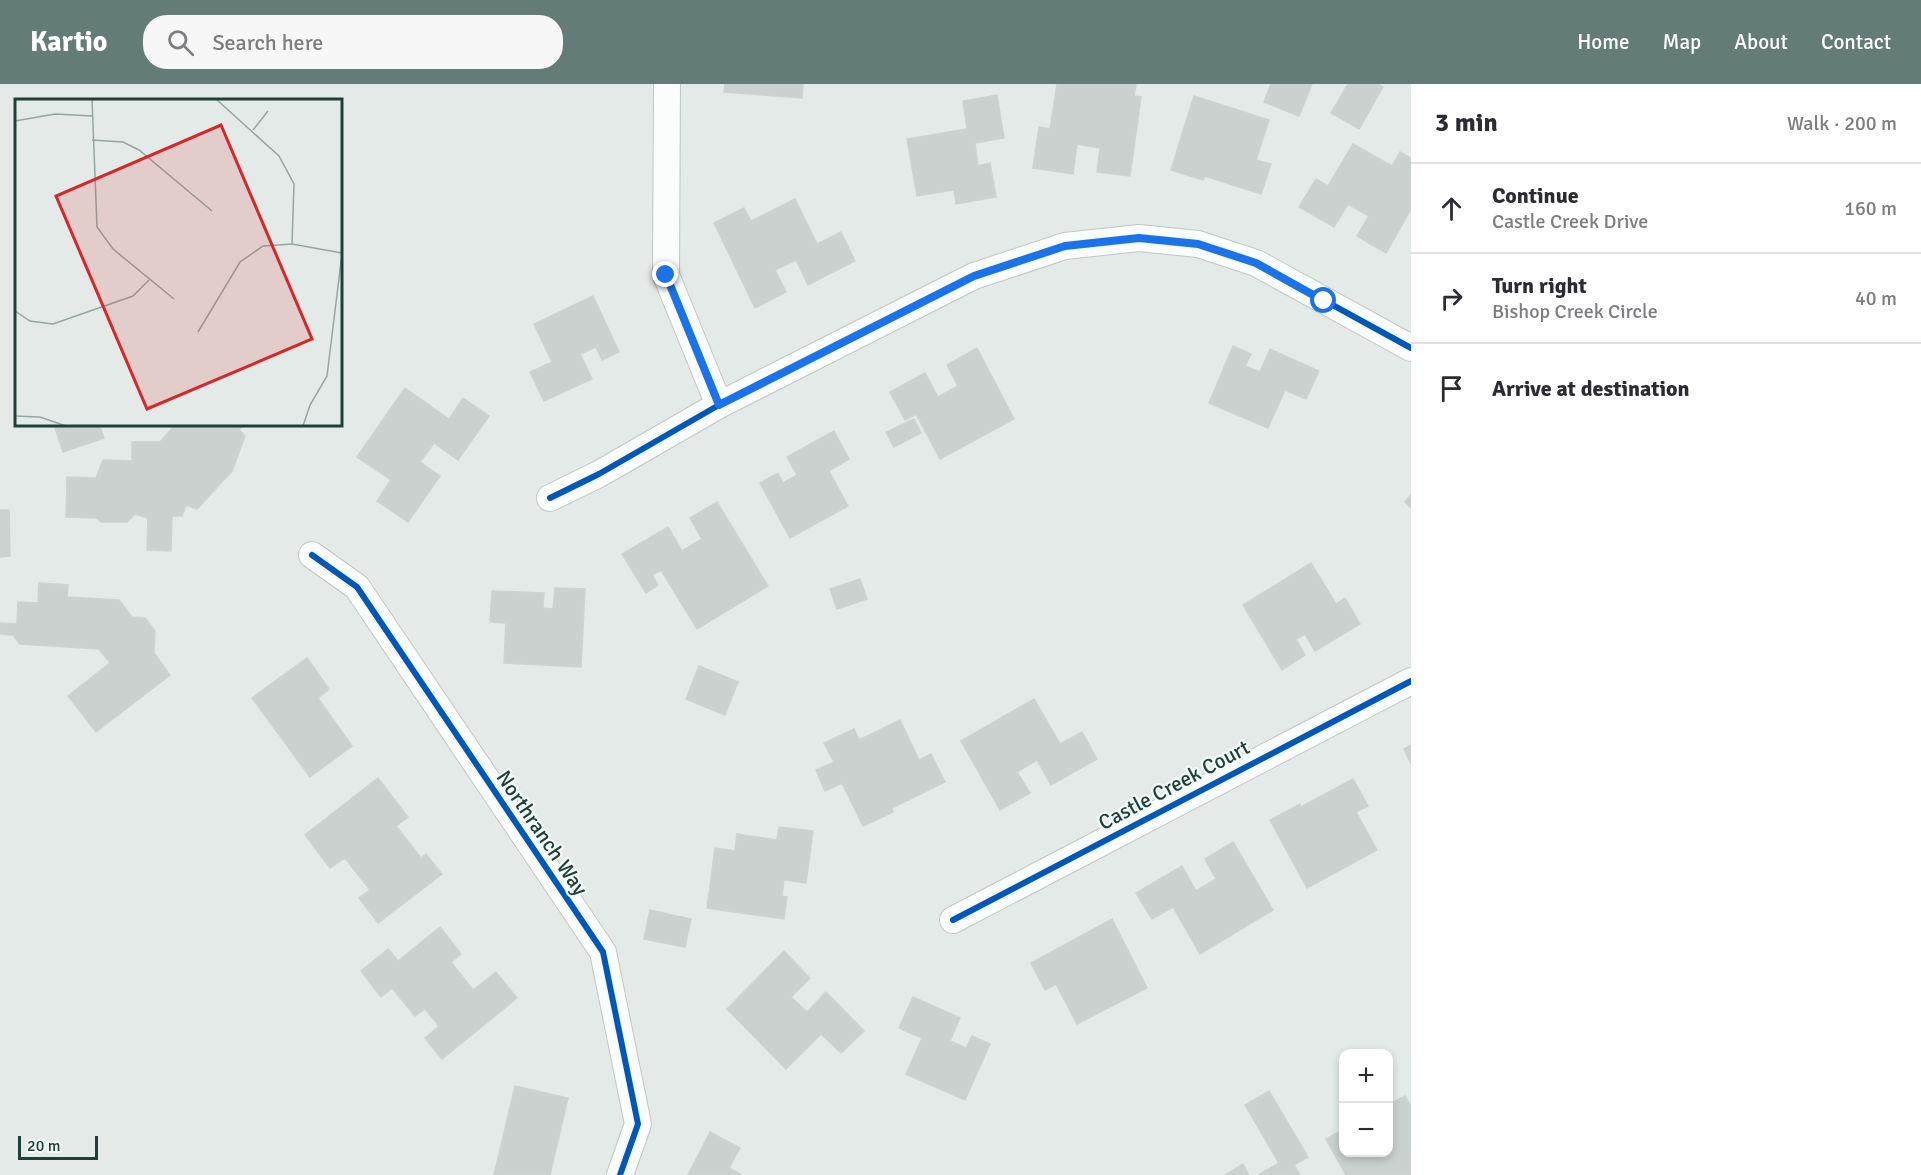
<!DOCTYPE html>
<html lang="en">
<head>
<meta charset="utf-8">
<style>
	body { margin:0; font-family:Signika,sans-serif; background:#f7f7f7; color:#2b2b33 }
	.controls { position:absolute; right:18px; bottom:18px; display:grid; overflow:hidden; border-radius:12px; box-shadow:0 3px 9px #0003 }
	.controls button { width:54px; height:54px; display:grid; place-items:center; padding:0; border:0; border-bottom:2px solid #e1e1e2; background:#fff; color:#2b2b33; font:30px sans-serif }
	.scale { position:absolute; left:18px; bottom:15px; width:80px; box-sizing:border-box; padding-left:6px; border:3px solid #1f403a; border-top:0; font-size:16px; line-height:21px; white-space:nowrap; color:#1f403a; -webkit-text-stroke:4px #f2f9f6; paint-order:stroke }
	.stop { position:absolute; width:18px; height:18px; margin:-14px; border:4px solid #1a73e8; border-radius:50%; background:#fff }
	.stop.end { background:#1a73e8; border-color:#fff; box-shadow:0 2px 6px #0008 }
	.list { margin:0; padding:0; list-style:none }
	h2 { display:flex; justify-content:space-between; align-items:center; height:78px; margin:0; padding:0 24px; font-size:26px }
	h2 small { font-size:20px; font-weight:400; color:#7c7c81 }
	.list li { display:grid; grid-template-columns:39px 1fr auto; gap:18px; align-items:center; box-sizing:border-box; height:90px; padding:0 24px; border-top:2px solid #e1e1e2 }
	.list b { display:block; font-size:22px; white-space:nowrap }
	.list p { margin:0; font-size:20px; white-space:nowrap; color:#7c7c81 }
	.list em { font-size:20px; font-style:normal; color:#7c7c81 }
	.icon { flex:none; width:33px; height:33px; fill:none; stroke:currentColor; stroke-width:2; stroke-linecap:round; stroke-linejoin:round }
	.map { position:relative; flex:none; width:1411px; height:1091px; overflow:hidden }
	header { display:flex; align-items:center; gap:36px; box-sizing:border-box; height:84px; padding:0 30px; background:#647c77; color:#fff }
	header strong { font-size:28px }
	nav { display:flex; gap:33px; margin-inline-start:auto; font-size:21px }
	.search { width:420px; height:54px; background:#f7f7f7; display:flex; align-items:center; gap:15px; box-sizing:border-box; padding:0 21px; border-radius:24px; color:#7c7c81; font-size:22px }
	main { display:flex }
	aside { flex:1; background:#fff }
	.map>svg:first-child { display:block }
</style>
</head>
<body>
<header>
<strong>Kartio</strong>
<div class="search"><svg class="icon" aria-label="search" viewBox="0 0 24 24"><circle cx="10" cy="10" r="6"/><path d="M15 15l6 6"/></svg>Search here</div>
<nav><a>Home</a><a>Map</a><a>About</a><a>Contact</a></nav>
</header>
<main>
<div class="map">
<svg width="1411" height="1091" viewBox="0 0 1411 1091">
	<rect width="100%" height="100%" fill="#e4eae8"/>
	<g fill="#cad1cf" stroke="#ccd3d1" stroke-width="1.5">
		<polygon points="725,0 803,0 802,14 724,8"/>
		<polygon points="1057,0 1136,0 1134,12 1141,13 1130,92 1097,88 1100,64 1077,60 1073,90 1033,84 1039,43 1050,45"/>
		<polygon points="1271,0 1312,0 1299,32 1264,18"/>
		<polygon points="1348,0 1378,0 1383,3 1359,45 1331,29"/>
		<polygon points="997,11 1004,54 975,59 978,82 990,79 996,113 956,120 954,106 917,112 907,55 967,45 963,17"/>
		<polygon points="1194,12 1269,36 1256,76 1271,80 1261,110 1205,92 1203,96 1171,86"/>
		<polygon points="1353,60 1392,82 1400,68 1411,74 1411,125 1386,169 1357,152 1369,132 1348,120 1334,143 1299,123 1316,95 1328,102"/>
		<polygon points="795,115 817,160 841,148 855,177 808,201 796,176 775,186 786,208 755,224 714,139 744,124 751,137"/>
		<polygon points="593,212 619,268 602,276 596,263 580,270 592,295 544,317 530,288 552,278 534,240"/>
		<polygon points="1233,262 1251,270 1245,282 1260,288 1270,265 1319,287 1306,315 1285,306 1268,344 1209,319"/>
		<polygon points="977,264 1014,335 940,375 916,330 905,336 890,308 925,289 938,313 958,302 947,281"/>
		<polygon points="405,304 449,335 463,314 489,332 458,376 434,359 420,378 440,392 408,438 377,417 391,396 357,373"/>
		<polygon points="914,335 921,349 894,363 886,348"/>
		<polygon points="54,340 99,340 104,354 63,368"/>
		<polygon points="176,340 244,340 239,346 245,352 232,387 197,425 186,421 182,432 172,432 171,467 147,466 148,434 135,430 127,438 101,438 97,434 66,433 67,393 96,394 103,376 132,377 132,358 160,358"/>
		<polygon points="834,347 849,375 829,387 848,422 790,454 760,399 778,389 783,399 797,391 787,373"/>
		<polygon points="1411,411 1411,424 1405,418"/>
		<polygon points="717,418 768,502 697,545 661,486 652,491 658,501 646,509 622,470 668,443 682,467 702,455 690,434"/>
		<polygon points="0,426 9,426 10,472 0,473"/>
		<polygon points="1311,479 1336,520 1345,514 1360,540 1315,567 1305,550 1296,555 1305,571 1282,586 1243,521"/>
		<polygon points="860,495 867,515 837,525 830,505"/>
		<polygon points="39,499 68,501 67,513 119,516 132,533 145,534 155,547 154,569 170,591 96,648 68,612 110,579 99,565 20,560 13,551 0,550 0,539 17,540 18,518 38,519"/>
		<polygon points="555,504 585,505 581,583 504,579 506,539 490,538 492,507 544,509 543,524 553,525"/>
		<polygon points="307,574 329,605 318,614 352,662 310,693 252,614"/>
		<polygon points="699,582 738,598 725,631 686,615"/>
		<polygon points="1034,615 1060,660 1082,648 1097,675 1051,701 1037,676 1017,688 1030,709 1000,726 961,657"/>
		<polygon points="900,636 919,676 931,670 945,698 892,724 893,728 863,742 842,699 825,707 816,686 834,678 824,659 854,645 859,656"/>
		<polygon points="1411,661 1411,680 1404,665"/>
		<polygon points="378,694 408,733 396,742 421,774 426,770 442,790 378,839 359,814 370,806 345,774 330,784 305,751"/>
		<polygon points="1353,695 1368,722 1356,728 1377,766 1307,804 1270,736 1300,720 1301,723"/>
		<polygon points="779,743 813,747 806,799 784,796 782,812 787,813 784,835 707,824 715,764 735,767 737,750 777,756"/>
		<polygon points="1233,758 1273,826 1200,870 1173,823 1152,835 1136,809 1182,782 1196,807 1216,795 1205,775"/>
		<polygon points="650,826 691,835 685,863 644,855"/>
		<polygon points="1112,835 1147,904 1077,940 1056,900 1045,906 1031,879"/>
		<polygon points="440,843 461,870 451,878 473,906 496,888 517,914 442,975 425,954 439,942 425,925 415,932 392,904 381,913 361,887 388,865 398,877"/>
		<polygon points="784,867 810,894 791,913 807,928 826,908 864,947 841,969 821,950 786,985 727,925"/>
		<polygon points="913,913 960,934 950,957 966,964 972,952 990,960 965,1016 906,990 922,954 899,944"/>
		<polygon points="515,1002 568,1014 550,1091 494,1091"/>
		<polygon points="1269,1007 1308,1073 1294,1081 1300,1091 1258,1091 1279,1079 1245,1021"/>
		<polygon points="1405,1012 1411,1022 1411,1091 1346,1091 1326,1055 1344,1045 1344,1068 1388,1068 1388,1021"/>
		<polygon points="710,1048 740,1064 729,1084 742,1091 688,1091"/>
		<polygon points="1243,1080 1249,1091 1225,1091"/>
	</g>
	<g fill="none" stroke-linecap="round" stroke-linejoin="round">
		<defs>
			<g id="street">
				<polyline points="667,0 666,191 719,321"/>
				<polyline points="550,414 599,390 719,321 974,192 1065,162 1139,154 1198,160 1256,179 1411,264"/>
				<polyline points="312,471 357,503 603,868 638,1040 620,1091"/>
				<polyline points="953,836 1411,597"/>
			</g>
		</defs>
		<use href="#street" stroke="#c1c7c5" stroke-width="28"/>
		<use href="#street" stroke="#fbfcfc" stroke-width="26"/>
		<defs>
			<g id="cycleway">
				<polyline points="550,414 599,390 719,321 974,192 1065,162 1139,154 1198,160 1256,179 1411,264"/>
				<polyline points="312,471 357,503 603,868 638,1040 620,1091"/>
				<polyline points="953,836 1411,597"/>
			</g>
		</defs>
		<use href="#cycleway" stroke="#f2f9f6" stroke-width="10"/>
		<use href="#cycleway" stroke="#0057b8" stroke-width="6"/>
	</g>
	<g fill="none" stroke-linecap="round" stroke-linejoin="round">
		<polyline stroke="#1a73e8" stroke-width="8" points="666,191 719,321 974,192 1065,162 1139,154 1198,160 1256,179 1324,217"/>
	</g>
	<g text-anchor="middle" stroke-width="4.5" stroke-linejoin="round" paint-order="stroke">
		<g font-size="21" fill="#1f403a" stroke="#f2f9f6">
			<text transform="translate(1174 701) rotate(-28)" y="7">Castle Creek Court</text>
			<text transform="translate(542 749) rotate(56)" y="7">Northranch Way</text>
		</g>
	</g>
	<g transform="translate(15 15)">
		<rect width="327" height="327" fill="#e4eae8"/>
		<path fill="none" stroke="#95a6a2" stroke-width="1.5" d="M77,0L82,128L98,150L159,200M201,0L264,57L279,85L277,145M0,22L40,15L77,17M238,31L253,12M77,41L108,43L124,51L197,112M0,212L15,222L38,225L118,197L134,181M183,233L225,163L248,147L277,145L327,154M0,317L25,318L51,327M288,327L295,306L312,277L327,155"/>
		<path fill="#d62828" fill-opacity="0.15" stroke="#d62828" stroke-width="3" d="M206,26L297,240L132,310L41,97Z"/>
		<rect width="327" height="327" fill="none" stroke="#1f403a" stroke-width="3"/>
	</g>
</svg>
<div class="controls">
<button>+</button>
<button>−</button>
</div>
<div class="scale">20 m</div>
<div class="stop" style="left:1324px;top:217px"></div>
<div class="stop end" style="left:666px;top:191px"></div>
</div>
<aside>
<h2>3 min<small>Walk · 200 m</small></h2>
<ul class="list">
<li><svg class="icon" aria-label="ahead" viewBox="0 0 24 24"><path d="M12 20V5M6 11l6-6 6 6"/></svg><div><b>Continue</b><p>Castle Creek Drive</p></div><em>160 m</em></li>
<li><svg class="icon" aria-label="right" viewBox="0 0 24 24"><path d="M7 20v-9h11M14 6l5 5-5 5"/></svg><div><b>Turn right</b><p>Bishop Creek Circle</p></div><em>40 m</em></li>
<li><svg class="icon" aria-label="arrive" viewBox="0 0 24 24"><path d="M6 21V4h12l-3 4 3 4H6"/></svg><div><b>Arrive at destination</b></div></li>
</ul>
</aside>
</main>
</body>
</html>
